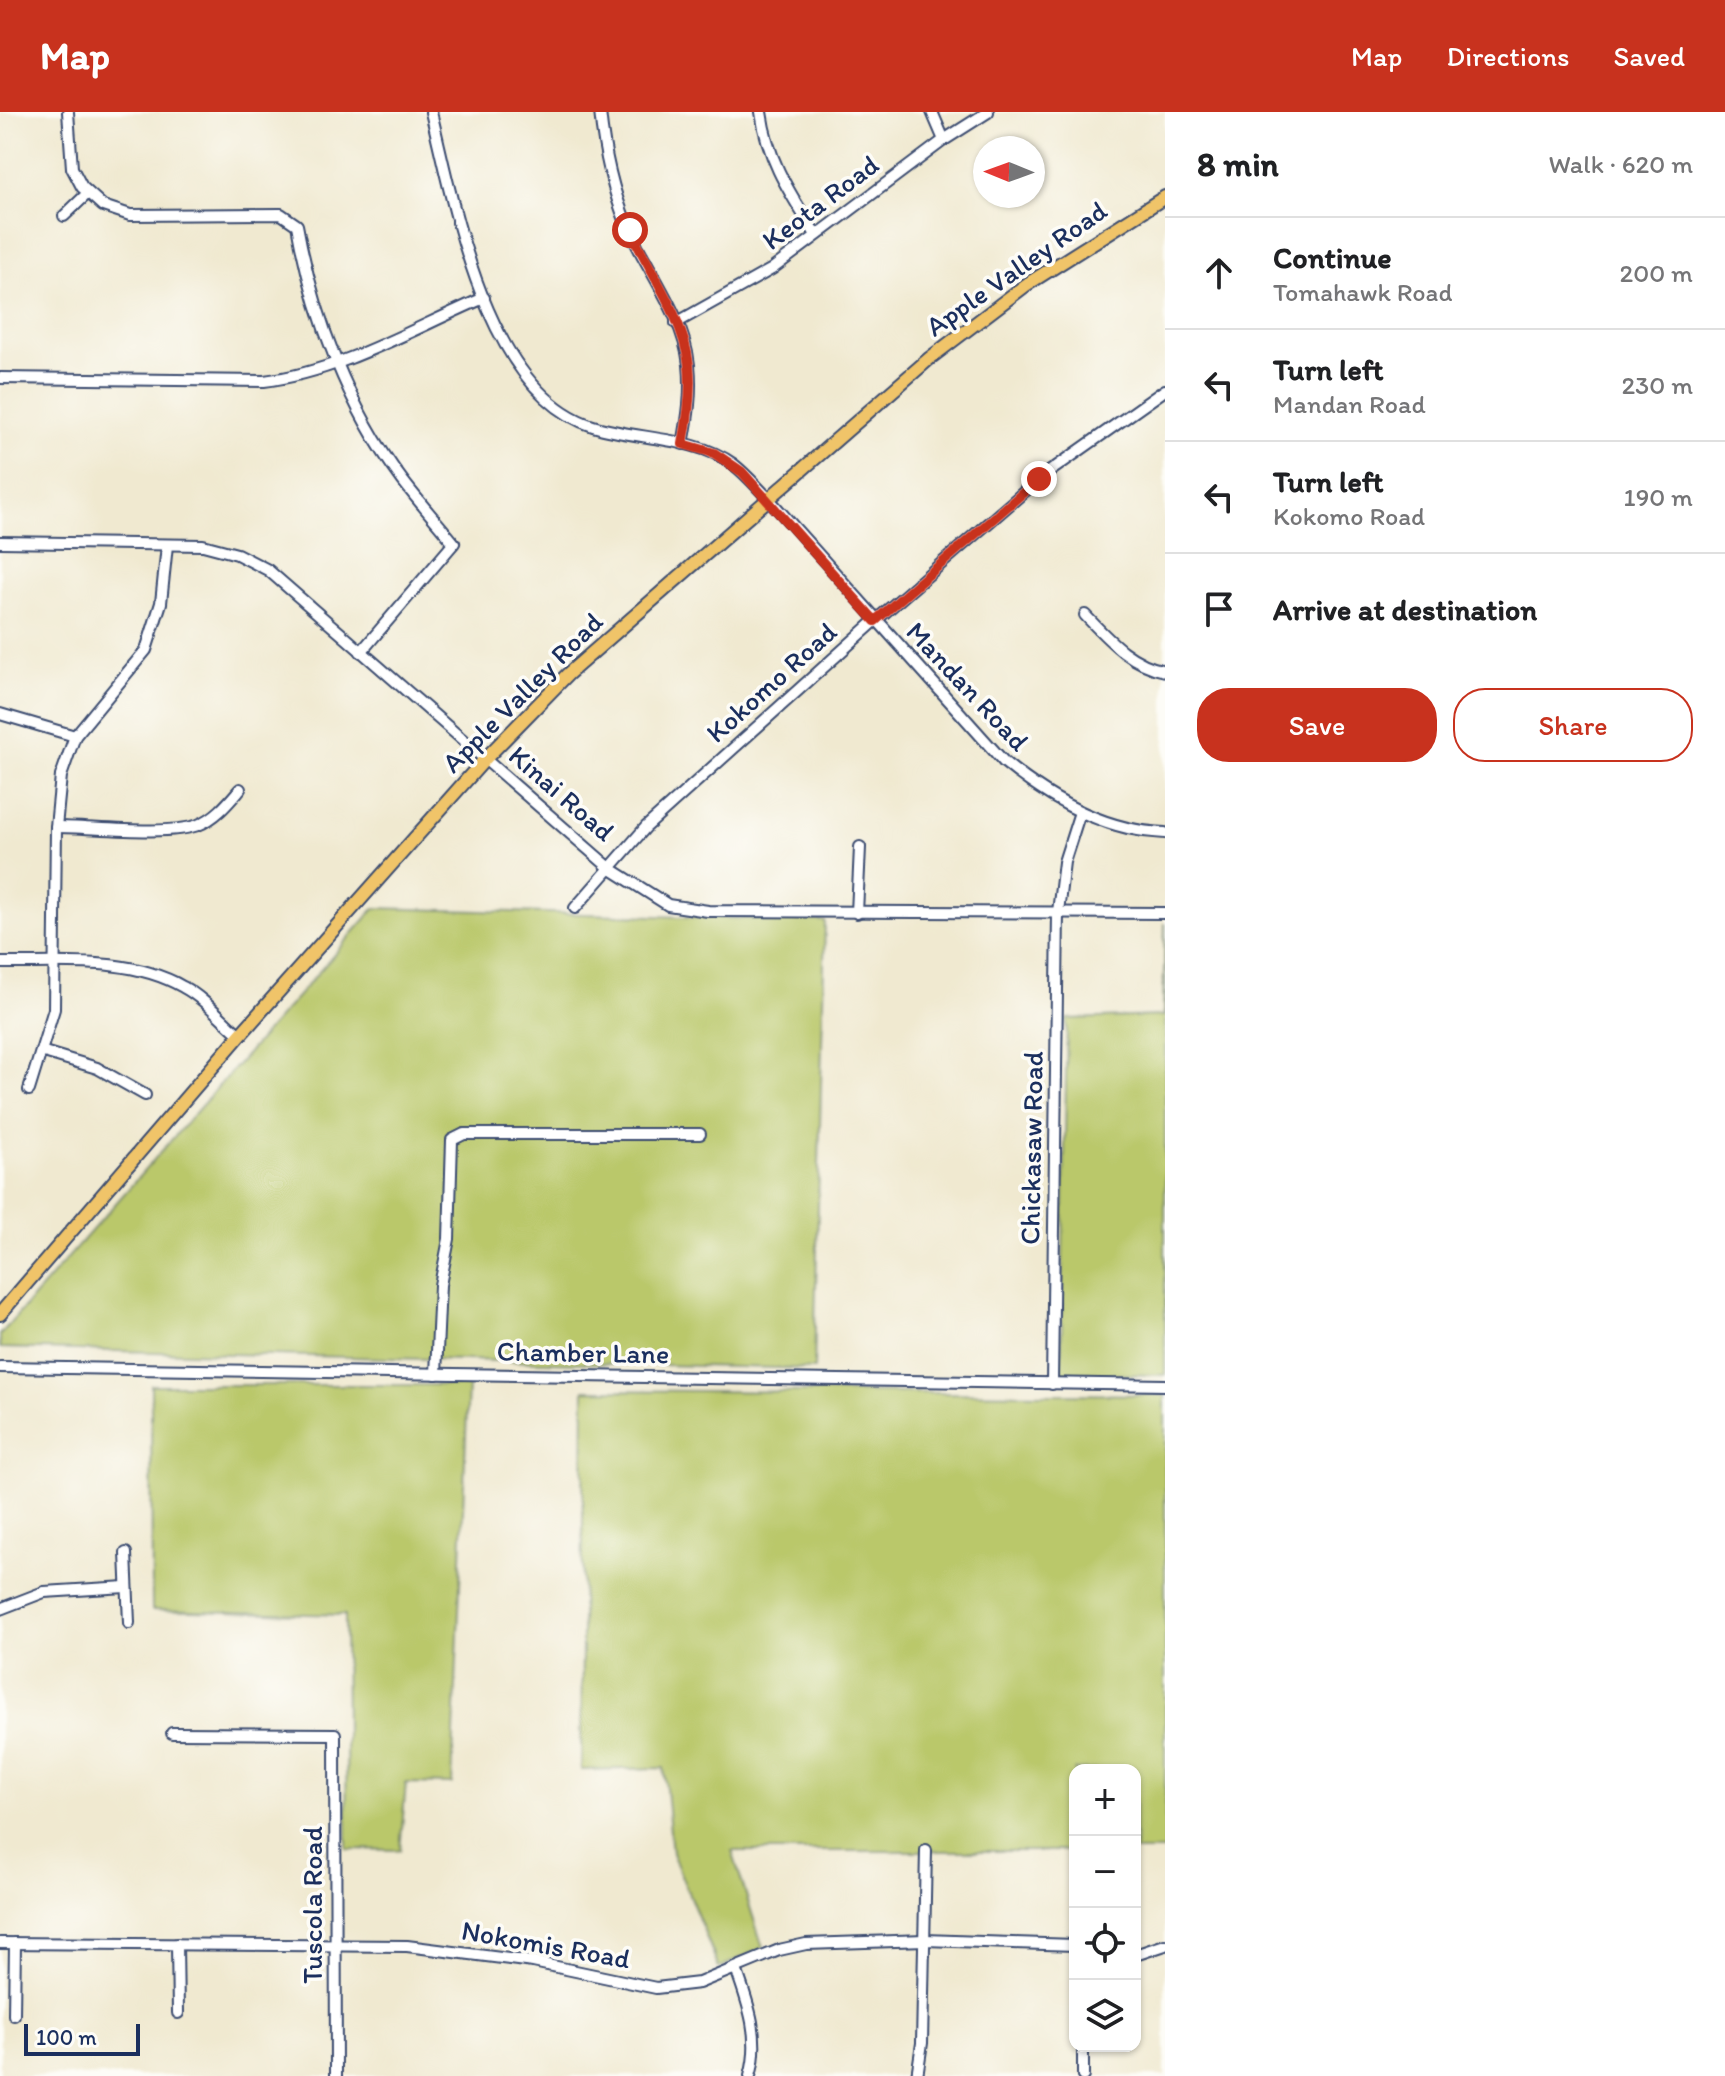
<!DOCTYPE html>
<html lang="en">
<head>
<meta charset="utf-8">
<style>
	body { margin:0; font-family:Itim,sans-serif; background:#f6f6f6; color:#202124 }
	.controls { position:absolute; right:24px; bottom:24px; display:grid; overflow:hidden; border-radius:16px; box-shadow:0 2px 6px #0004 }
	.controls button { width:72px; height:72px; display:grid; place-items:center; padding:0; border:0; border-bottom:2px solid #e0e0e0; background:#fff; color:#202124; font:40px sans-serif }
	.compass { position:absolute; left:973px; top:24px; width:72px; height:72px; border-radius:50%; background:#fff; box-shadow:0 2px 6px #0004; rotate:271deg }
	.scale { position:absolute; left:24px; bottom:20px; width:116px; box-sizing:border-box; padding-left:8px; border:4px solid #1b2f5e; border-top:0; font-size:22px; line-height:28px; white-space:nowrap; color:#1b2f5e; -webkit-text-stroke:6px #fdfcf7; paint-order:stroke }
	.stop { position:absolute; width:24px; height:24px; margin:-18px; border:6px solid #c8321e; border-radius:50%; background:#fff }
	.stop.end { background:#c8321e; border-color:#fff; box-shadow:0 2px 8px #0008 }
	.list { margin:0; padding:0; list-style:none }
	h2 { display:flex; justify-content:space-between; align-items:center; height:104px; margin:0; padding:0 32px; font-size:34px }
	h2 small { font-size:26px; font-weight:400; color:#757577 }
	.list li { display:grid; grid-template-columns:52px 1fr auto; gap:24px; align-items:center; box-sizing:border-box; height:112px; padding:0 32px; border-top:2px solid #e0e0e0 }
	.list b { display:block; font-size:30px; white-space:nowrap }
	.list p { margin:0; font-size:26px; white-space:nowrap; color:#757577 }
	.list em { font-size:26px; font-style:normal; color:#757577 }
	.actions { display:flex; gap:16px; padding:24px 32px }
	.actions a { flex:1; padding:18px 0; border:2px solid #c8321e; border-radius:32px; text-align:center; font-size:28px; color:#c8321e }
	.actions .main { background:#c8321e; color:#fff }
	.icon { flex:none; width:44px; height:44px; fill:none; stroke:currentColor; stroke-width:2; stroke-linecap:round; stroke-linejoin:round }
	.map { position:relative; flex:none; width:1165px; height:1964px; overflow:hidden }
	header { display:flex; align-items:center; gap:48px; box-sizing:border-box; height:112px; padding:0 40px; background:#c8321e; color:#fff }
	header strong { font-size:38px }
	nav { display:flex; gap:44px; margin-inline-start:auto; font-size:28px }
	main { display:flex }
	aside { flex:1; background:#fff }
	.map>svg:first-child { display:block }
</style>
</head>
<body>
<header>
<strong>Map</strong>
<nav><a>Map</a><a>Directions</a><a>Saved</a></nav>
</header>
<main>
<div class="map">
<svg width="1165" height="1964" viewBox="0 0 1165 1964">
	<rect width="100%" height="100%" fill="#fdfcf7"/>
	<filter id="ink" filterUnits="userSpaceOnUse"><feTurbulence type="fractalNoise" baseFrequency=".0125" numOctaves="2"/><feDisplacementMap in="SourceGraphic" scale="16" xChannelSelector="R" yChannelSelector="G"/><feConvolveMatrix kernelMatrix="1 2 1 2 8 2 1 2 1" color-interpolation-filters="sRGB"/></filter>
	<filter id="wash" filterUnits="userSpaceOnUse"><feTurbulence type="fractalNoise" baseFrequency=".006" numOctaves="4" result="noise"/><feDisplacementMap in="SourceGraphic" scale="32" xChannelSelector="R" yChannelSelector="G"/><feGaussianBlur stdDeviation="1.8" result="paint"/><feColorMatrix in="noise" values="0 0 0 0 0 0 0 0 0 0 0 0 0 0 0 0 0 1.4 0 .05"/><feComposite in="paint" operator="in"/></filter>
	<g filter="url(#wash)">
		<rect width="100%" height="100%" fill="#f0e9d0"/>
		<g fill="#bac86a" stroke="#6a7c64" stroke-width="2">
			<polygon points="375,796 825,809 814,1257 0,1236 0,1223"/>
			<polygon points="1165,811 1165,1263 1061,1262 1067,907 1163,904"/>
			<polygon points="151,1273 468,1273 452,1672 406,1671 400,1738 347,1737 345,1503 152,1498"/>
			<polygon points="584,1278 1165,1283 1165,1739 1135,1739 1135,1658 1075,1658 1075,1739 732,1739 763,1836 719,1856 672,1741 664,1656 581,1658"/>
		</g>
	</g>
	<g filter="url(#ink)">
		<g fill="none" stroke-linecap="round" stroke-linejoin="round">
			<defs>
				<g id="minor">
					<path d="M68,0L72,56L82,75L103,94L130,103L281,102L297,113C313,202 348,296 403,369C419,390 437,410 454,431L361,540"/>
					<path d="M431,0C454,94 486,280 593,314C637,328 695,324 733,352C746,362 757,375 768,386L1004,650C1049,687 1105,719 1165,721"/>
					<path d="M600,0C604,39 612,77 627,113C647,158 684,204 689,253C692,280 688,306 683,332"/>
					<path d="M761,0C768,50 790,81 816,123"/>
					<polyline points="932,0 944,28"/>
					<polyline points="64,104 88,81"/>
					<polyline points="676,211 772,157 944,28 988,0"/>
					<path d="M0,266L264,269C340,260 414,216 484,186"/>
					<polyline points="0,430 203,433 237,442 268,458 611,757 668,793 708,799 1165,801"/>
					<path d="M1085,503C1109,528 1130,552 1165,559"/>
					<polyline points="0,602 75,624"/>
					<path d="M56,715C92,715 166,724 198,713C216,706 228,691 240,677"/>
					<polyline points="575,796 646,715 875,509 1039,367 1165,278"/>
					<polyline points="857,801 860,735"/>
					<path d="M0,851C61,852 129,844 183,875C204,886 222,908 240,923"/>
					<polyline points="44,940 97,956 145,983"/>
					<polyline points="29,978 54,897 56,715 61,664 75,624 146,538 161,491 167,433"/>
					<polyline points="0,1255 1165,1273"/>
					<polyline points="436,1262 440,1173 449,1127 452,1028 464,1022 700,1022"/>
					<polyline points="1052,1272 1058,800 1064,750 1080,700"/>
					<polyline points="126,1441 129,1511"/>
					<polyline points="0,1497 44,1480 126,1475"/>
					<polyline points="172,1621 335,1622 336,1964"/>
					<polyline points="0,1831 407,1834 533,1850 656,1876 699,1871 779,1838 806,1832 925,1828 1075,1833"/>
					<polyline points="177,1832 178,1901"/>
					<polyline points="1135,1843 1165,1833"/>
					<path d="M736,1857C749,1893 761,1927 750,1964"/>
					<polyline points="14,1903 15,1831"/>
					<polyline points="1083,1934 1083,1964"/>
					<polyline points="917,1964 922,1931 926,1738"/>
				</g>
				<polyline id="major" points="0,1202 240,923 486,646 568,562 930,246 1026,173 1165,85"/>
			</defs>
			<use href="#minor" stroke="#3b4b6f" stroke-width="14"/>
			<use href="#major" stroke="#3b4b6f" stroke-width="16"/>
			<use href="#minor" stroke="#fff" stroke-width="10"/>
			<use href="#major" stroke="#f0c469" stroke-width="12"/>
		</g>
	</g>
	<g fill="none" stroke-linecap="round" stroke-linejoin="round" filter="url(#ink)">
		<path stroke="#c8321e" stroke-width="10" d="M630,118C650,159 684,207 689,253C692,279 688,306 683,332L714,341L742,360L875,509L1039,367"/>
	</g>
	<g text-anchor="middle" stroke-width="7" stroke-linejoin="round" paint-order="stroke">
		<g font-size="28" fill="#1b2f5e" stroke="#fdfcf7">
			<text transform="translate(820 90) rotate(-37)" y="10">Keota Road</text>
			<text transform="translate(1016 156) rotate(-35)" y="10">Apple Valley Road</text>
			<text transform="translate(771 570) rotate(-42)" y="10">Kokomo Road</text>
			<text transform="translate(968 574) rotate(47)" y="10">Mandan Road</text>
			<text transform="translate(522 580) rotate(-45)" y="10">Apple Valley Road</text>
			<text transform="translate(562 681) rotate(41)" y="10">Kinai Road</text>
			<text transform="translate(1031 1036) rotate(-89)" y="10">Chickasaw Road</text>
			<text transform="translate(583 1240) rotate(1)" y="10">Chamber Lane</text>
			<text transform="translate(312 1793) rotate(-90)" y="10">Tuscola Road</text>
			<text transform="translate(546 1832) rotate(10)" y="10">Nokomis Road</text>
		</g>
	</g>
</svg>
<div class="controls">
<button>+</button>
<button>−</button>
<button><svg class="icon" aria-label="locate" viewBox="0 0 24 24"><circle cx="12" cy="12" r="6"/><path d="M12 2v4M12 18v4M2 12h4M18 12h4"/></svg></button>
<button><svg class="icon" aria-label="layers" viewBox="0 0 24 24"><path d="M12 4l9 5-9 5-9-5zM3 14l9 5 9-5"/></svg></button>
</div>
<svg class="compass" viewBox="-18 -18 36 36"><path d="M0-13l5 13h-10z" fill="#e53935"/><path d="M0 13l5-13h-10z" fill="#757577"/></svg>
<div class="scale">100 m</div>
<div class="stop" style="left:630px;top:118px"></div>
<div class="stop end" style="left:1039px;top:367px"></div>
</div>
<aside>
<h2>8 min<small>Walk · 620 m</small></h2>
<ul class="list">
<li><svg class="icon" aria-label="ahead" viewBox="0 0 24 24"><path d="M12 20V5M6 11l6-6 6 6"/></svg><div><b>Continue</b><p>Tomahawk Road</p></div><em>200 m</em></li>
<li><svg class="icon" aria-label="left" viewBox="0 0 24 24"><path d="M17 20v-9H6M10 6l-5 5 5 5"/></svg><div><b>Turn left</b><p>Mandan Road</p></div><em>230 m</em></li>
<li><svg class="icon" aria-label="left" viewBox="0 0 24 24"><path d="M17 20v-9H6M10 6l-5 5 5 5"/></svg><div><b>Turn left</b><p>Kokomo Road</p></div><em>190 m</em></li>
<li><svg class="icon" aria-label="arrive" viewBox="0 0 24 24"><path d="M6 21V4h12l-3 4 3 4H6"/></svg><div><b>Arrive at destination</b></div></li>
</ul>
<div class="actions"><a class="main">Save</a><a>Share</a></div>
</aside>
</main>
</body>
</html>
